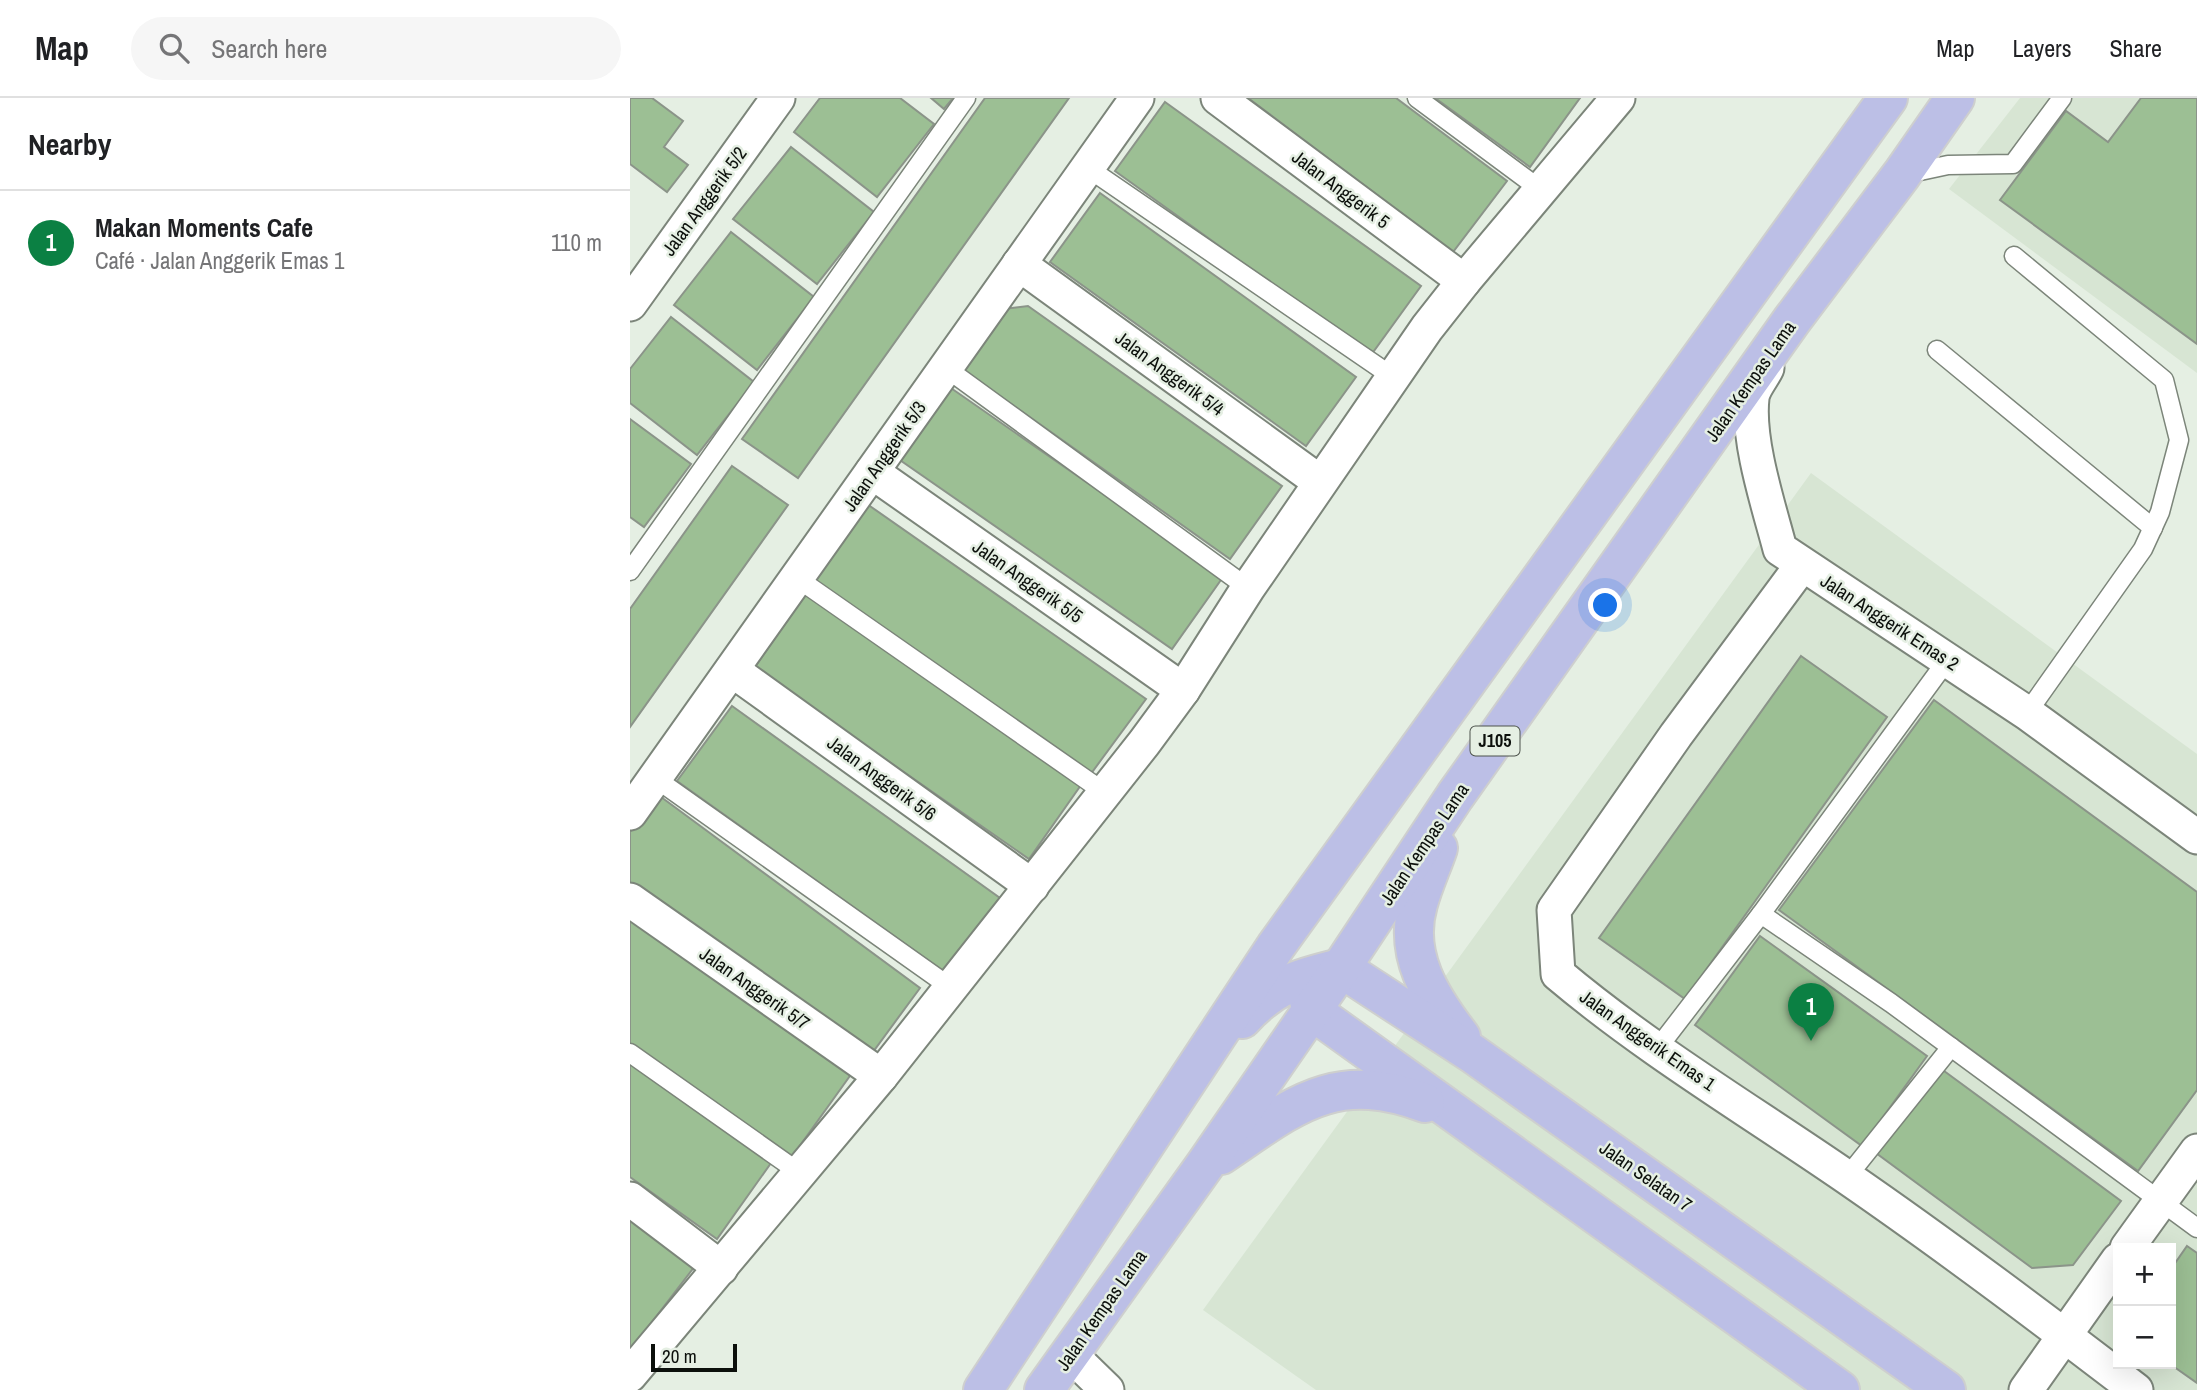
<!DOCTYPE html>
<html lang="en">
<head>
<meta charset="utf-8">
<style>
	body { margin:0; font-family:"Archivo Narrow",sans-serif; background:#f6f6f6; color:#202124 }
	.controls { position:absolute; right:21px; bottom:21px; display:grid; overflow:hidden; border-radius:0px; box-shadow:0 7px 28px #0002 }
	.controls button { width:63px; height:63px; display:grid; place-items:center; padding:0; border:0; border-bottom:2px solid #e0e0e0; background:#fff; color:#202124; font:35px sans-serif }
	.scale { position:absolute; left:21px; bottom:18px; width:86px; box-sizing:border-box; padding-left:7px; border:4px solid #0c100c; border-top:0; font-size:19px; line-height:24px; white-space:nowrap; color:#0c100c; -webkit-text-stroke:5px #e5efe3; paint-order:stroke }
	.you { position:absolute; left:976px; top:508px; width:24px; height:24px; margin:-18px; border:5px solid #fff; border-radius:50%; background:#1a73e8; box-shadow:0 0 0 10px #1a73e833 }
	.badge { display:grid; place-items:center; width:46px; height:46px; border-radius:50%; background:#0b8043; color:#fff; font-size:23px; font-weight:700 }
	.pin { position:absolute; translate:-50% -58px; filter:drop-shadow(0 2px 4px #0008) }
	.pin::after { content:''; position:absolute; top:37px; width:24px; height:21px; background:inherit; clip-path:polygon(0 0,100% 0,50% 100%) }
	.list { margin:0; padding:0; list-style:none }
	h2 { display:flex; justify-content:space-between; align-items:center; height:91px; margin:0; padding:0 28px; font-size:30px }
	h2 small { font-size:23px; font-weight:400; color:#757577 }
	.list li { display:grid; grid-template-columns:46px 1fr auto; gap:21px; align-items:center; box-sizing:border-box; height:105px; padding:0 28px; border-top:2px solid #e0e0e0 }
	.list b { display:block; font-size:26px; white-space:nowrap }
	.list p { margin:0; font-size:23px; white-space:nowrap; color:#757577 }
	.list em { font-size:23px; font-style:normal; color:#757577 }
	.icon { flex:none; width:38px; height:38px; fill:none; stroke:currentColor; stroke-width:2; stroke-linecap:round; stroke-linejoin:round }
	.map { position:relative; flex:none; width:1567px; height:1292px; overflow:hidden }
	header { display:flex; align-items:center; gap:42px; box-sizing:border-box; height:98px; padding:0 35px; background:#fff; border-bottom:2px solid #e0e0e0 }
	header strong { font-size:33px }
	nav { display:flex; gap:38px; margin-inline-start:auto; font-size:24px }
	.search { width:490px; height:63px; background:#f6f6f6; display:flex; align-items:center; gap:18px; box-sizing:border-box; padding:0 24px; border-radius:38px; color:#757577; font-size:26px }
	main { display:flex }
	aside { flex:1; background:#fff }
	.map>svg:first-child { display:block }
</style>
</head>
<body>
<header>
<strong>Map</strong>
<div class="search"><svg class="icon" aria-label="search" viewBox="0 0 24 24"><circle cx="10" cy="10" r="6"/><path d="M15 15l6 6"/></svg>Search here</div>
<nav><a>Map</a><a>Layers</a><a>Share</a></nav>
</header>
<main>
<aside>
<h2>Nearby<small></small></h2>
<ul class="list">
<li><span class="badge">1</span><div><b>Makan Moments Cafe</b><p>Café · Jalan Anggerik Emas 1</p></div><em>110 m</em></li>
</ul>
</aside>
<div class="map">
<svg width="1567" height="1292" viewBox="0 0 1567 1292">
	<rect width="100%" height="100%" fill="#e5efe3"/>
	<g fill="#d7e5d3" fill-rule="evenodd">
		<polygon points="1390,0 1567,0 1567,275 1319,91"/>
		<path d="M1181,375L1567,656V1292H686L573,1212ZM1488,1150H1541V1266H1488Z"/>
	</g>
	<g fill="#9cbf94" stroke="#8b9489" stroke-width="2">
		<polygon points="0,0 22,0 53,23 34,49 58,67 37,94 0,66"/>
		<polygon points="190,0 270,0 304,26 247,99 164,34"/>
		<polygon points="301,0 323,0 314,11"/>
		<polygon points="355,0 439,0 168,380 112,341"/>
		<polygon points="618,0 766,0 877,83 823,154"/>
		<polygon points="805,0 950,0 900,69"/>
		<polygon points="1511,0 1567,0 1567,246 1370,102 1436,13 1478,44"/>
		<polygon points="535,4 791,188 741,257 485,73"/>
		<polygon points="161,49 244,114 187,186 103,121"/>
		<polygon points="470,95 726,279 676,348 420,164"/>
		<polygon points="101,134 184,199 127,272 44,207"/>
		<polygon points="398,208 652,388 600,461 325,266 365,212"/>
		<polygon points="41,219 124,284 67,357 0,305 0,271"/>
		<polygon points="318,288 593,479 542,551 267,360"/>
		<polygon points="0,321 61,366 14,429 0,419"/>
		<polygon points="102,368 158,407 0,629 0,511"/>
		<polygon points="237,406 516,601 460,677 183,482"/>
		<polygon points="176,496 451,687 399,761 124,570"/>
		<polygon points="1171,558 1257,619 1055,901 969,840"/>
		<polygon points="1304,602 1567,794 1567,992 1508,1073 1149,812"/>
		<polygon points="102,608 370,800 316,875 47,683"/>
		<polygon points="27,696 290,890 240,958 0,790 0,734"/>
		<polygon points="0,820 222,975 161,1060 0,948"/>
		<polygon points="1130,838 1297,958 1232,1048 1065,927"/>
		<polygon points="0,965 141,1065 87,1141 0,1079"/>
		<polygon points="1310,970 1491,1103 1443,1167 1402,1170 1246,1055"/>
		<polygon points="0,1117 65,1168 2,1250 0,1249"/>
		<polygon points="1557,1148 1567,1155 1567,1285 1540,1266 1541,1171"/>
	</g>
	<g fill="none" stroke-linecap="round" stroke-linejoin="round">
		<defs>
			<g id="lane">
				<polyline points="787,0 911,92"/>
				<polyline points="458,70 763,279"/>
				<polyline points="1276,76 1318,67 1383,66 1432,0"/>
				<polyline points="1384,158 1534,282 1549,342 1530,414 1513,451 1397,615"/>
				<polyline points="1307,252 1523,430"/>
				<polyline points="316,270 618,490"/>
				<polyline points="0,473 336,0"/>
				<polyline points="167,480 474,694"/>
				<polyline points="1318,561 1131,816 1261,905 1567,1130"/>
				<polyline points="25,680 320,889"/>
				<polyline points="1027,951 1131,816"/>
				<polyline points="0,955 170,1075"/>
				<polyline points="1217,1079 1321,949"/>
			</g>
			<g id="street">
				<polyline points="588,0 834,183"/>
				<polyline points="389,166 690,384"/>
				<polyline points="0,206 148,0"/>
				<path d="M1137,270C1133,279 1123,290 1122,300C1117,343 1139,409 1150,451L1397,615L1567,739"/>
				<polyline points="242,374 553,592"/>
				<path d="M1172,467L1046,637L924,812L928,876C1017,951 1119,1012 1215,1078C1314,1146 1411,1219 1506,1292"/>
				<polyline points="102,572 402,788"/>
				<polyline points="0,715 507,0"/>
				<polyline points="0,802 251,978"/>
				<polyline points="0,1101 91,1170"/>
				<polyline points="1497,1150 1567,1053"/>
				<polyline points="440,1256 477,1292"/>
				<polyline points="0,1277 251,978 514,645 553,592 618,490 797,230 834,183 988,0"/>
				<polyline points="1396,1292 1488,1162"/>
			</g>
			<g id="primary">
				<path d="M808,750C802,768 793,787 788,806C773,857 801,900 831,939"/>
				<polyline points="676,888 681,912 1210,1292"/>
				<path d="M612,921C642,888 668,880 711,870L843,956L1316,1292"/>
				<path d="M591,1057C664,1008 703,971 795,1005"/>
				<polyline points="353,1292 646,848 1258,0"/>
				<polyline points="414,1292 575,1067 711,870 825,698 1162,222 1272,76 1325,0"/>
			</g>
		</defs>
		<use href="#lane" stroke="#7c857a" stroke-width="21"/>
		<use href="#street" stroke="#7c857a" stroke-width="37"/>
		<use href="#primary" stroke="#cecfce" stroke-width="42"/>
		<use href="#lane" stroke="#fff" stroke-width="18"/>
		<use href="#street" stroke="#fff" stroke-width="33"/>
		<use href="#primary" stroke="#bcbfe6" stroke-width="38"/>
	</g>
	<g text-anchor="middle" stroke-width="5" stroke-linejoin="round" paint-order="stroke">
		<rect fill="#e5efe3" stroke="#4d534c" stroke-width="2" x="840.5" y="628.5" width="49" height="29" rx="5"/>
		<g font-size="18" font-weight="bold" fill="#0c100c">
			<text x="865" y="649">J105</text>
		</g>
		<g font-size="19" fill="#0c100c" stroke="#e5efe3">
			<text transform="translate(711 91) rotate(37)" y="7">Jalan Anggerik 5</text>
			<text transform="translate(74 103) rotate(-54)" y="7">Jalan Anggerik 5/2</text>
			<text transform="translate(540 275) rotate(36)" y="7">Jalan Anggerik 5/4</text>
			<text transform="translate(1120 283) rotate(-55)" y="7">Jalan Kempas Lama</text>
			<text transform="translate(254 358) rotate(-55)" y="7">Jalan Anggerik 5/3</text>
			<text transform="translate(398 483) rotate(35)" y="7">Jalan Anggerik 5/5</text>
			<text transform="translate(1260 524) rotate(33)" y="7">Jalan Anggerik Emas 2</text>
			<text transform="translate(252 680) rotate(36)" y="7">Jalan Anggerik 5/6</text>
			<text transform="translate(794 746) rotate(-56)" y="7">Jalan Kempas Lama</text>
			<text transform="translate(125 890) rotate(35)" y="7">Jalan Anggerik 5/7</text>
			<text transform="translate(1018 942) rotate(35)" y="7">Jalan Anggerik Emas 1</text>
			<text transform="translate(1016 1078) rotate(35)" y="7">Jalan Selatan 7</text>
			<text transform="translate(471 1212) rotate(-55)" y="7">Jalan Kempas Lama</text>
		</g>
	</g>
</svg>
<div class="controls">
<button>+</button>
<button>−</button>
</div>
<div class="scale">20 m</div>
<div class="you"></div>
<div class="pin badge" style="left:1181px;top:943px">1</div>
</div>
</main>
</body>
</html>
